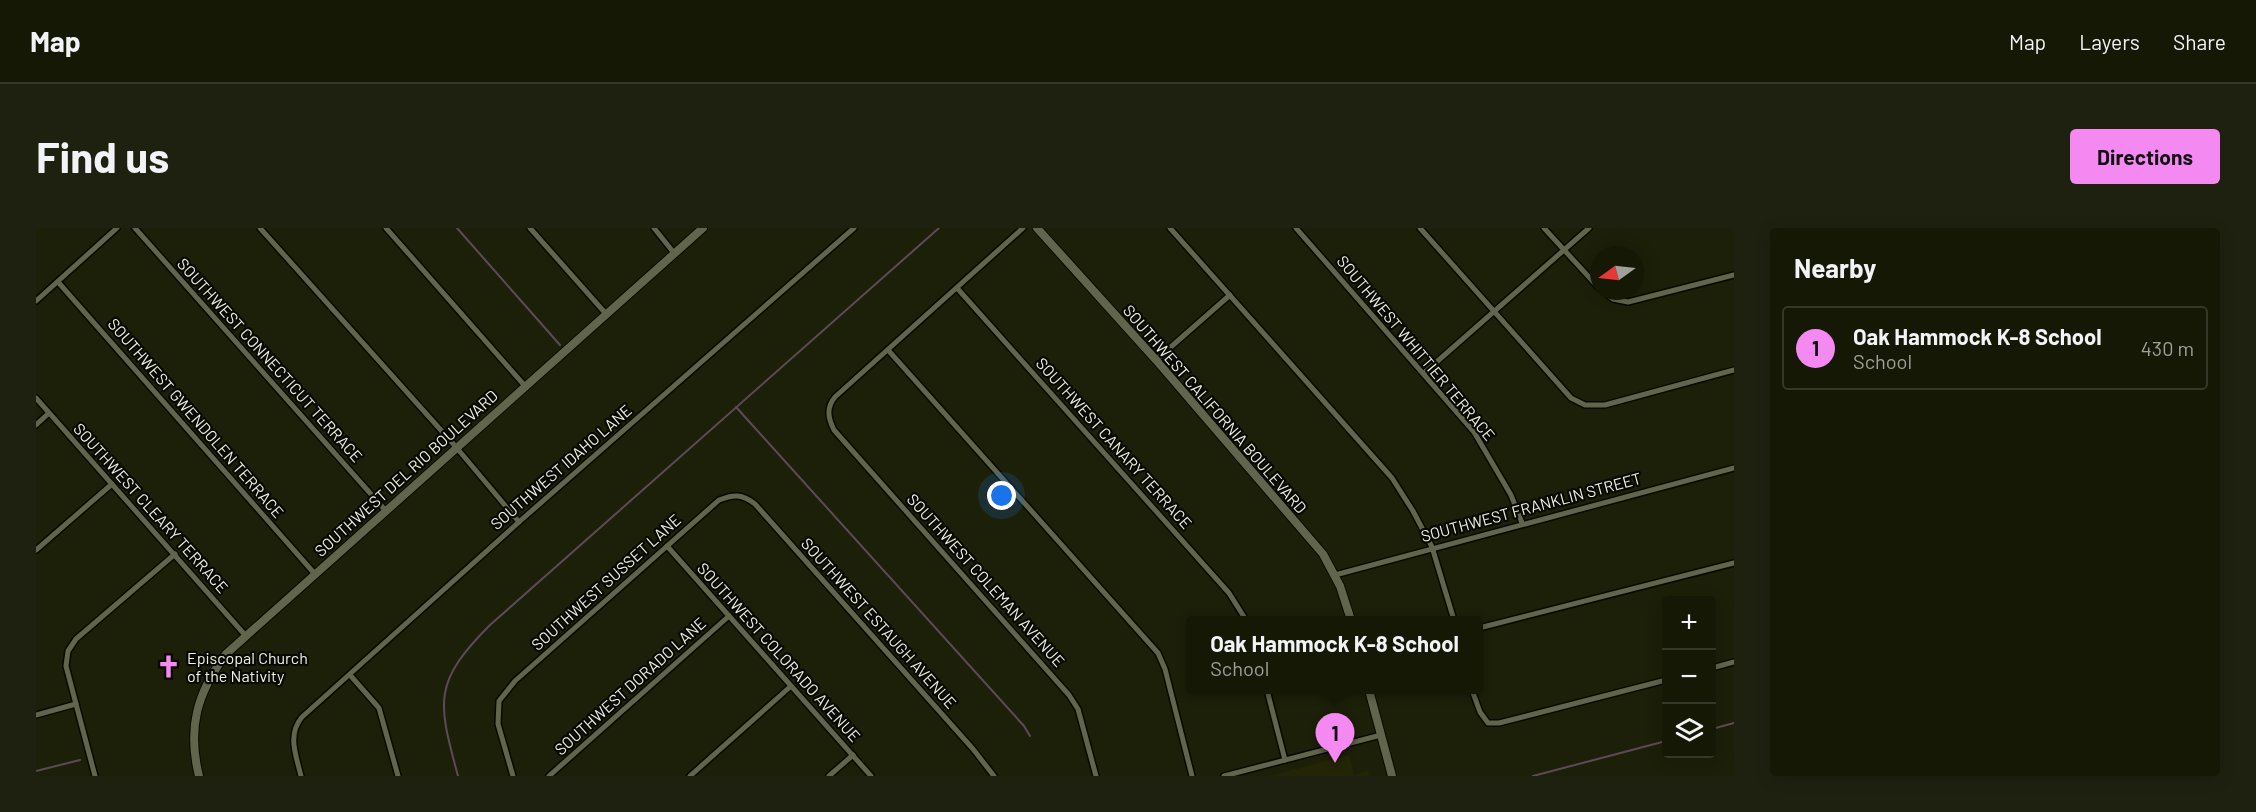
<!DOCTYPE html>
<html lang="en">
<head>
<meta charset="utf-8">
<style>
	body { margin:0; font-family:Barlow,sans-serif; background:#1f2110; color:#f1f3f6 }
	.controls { position:absolute; right:18px; bottom:18px; display:grid; overflow:hidden; border-radius:6px; box-shadow:0 3px 15px #0003 }
	.controls button { width:54px; height:54px; display:grid; place-items:center; padding:0; border:0; border-bottom:2px solid #353728; background:#161806; color:#f1f3f6; font:30px sans-serif }
	.compass { position:absolute; left:1554px; top:18px; width:54px; height:54px; border-radius:50%; background:#161806; box-shadow:0 3px 15px #0003; rotate:255deg }
	.you { position:absolute; left:966px; top:268px; width:21px; height:21px; margin:-15px; border:4px solid #fff; border-radius:50%; background:#1a73e8; box-shadow:0 0 0 9px #1a73e833 }
	.badge { display:grid; place-items:center; width:39px; height:39px; border-radius:50%; background:#f389f1; color:#111; font-size:20px; font-weight:700 }
	.pin { position:absolute; translate:-50% -50px; filter:drop-shadow(0 2px 3px #0008) }
	.pin::after { content:''; position:absolute; top:32px; width:21px; height:18px; background:inherit; clip-path:polygon(0 0,100% 0,50% 100%) }
	.popup { position:absolute; left:1150px; top:388px; width:297px; height:78px; box-sizing:border-box; display:grid; place-content:center; border-radius:6px; background:#161806; filter:drop-shadow(0 2px 4px #0005); font-size:20px; white-space:nowrap; color:#9ea09b }
	.popup b { font-size:22px; color:#f1f3f6 }
	.popup::after { content:''; position:absolute; left:50%; top:100%; margin-left:-12px; border:12px solid transparent; border-top-color:#161806 }
	.list { margin:0; padding:0; list-style:none }
	h2 { display:flex; justify-content:space-between; align-items:center; height:78px; margin:0; padding:0 24px; font-size:26px }
	h2 small { font-size:20px; font-weight:400; color:#9ea09b }
	.list li { display:grid; grid-template-columns:39px 1fr auto; gap:18px; align-items:center; box-sizing:border-box; height:84px; margin:0 12px 12px; padding:0 12px; border:2px solid #353728; border-radius:6px }
	.list b { display:block; font-size:22px; white-space:nowrap }
	.list p { margin:0; font-size:20px; white-space:nowrap; color:#9ea09b }
	.list em { font-size:20px; font-style:normal; color:#9ea09b }
	.icon { flex:none; width:33px; height:33px; fill:none; stroke:currentColor; stroke-width:2; stroke-linecap:round; stroke-linejoin:round }
	.map { position:relative; flex:none; width:1698px; height:548px; overflow:hidden; border-radius:6px }
	header { display:flex; align-items:center; gap:36px; box-sizing:border-box; height:84px; padding:0 30px; background:#161806; border-bottom:2px solid #353728 }
	header strong { font-size:28px }
	nav { display:flex; gap:33px; margin-inline-start:auto; font-size:21px }
	.intro { display:flex; align-items:center; justify-content:space-between; box-sizing:border-box; height:144px; padding:0 36px }
	h1 { margin:0; font-size:42px }
	.button { padding:15px 27px; border-radius:6px; background:#f389f1; color:#111; font-size:21px; font-weight:700 }
	main { display:flex; gap:36px; padding:0 36px }
	aside { flex:1; background:#161806; border-radius:6px; box-shadow:0 3px 15px #0003 }
	.map>svg:first-child { display:block }
</style>
</head>
<body>
<header>
<strong>Map</strong>
<nav><a>Map</a><a>Layers</a><a>Share</a></nav>
</header>
<div class="intro"><h1>Find us</h1><a class="button">Directions</a></div>
<main>
<div class="map">
<svg width="1698" height="548" viewBox="0 0 1698 548">
	<rect width="100%" height="100%" fill="#1d2008"/>
	<polygon fill="#232606" points="1313,527 1318,547 1332,543 1333,548 1234,548"/>
	<g fill="none" stroke-linecap="round" stroke-linejoin="round">
		<g stroke="#5e495a" stroke-width="2">
			<polyline points="421,0 524,117"/>
			<polyline points="700,179 988,498 994,508"/>
			<polyline points="1676,501 1698,495"/>
			<polyline points="0,543 44,532"/>
			<path d="M422,548C402,474 396,455 454,397L903,0"/>
			<polyline points="1497,548 1630,513"/>
		</g>
		<defs>
			<g id="street">
				<polyline points="99,0 349,282"/>
				<polyline points="224,0 420,219 483,294"/>
				<polyline points="350,0 489,158"/>
				<polyline points="494,0 571,87"/>
				<polyline points="618,0 638,25"/>
				<path d="M987,0L799,169C790,180 792,190 798,202L1033,467L1042,481L1060,548"/>
				<polyline points="1134,0 1356,250 1377,283 1396,319 1418,392"/>
				<polyline points="1260,0 1438,204 1475,267 1486,295"/>
				<polyline points="1384,0 1535,170 1549,177 1569,177 1698,142"/>
				<polyline points="1508,0 1563,60"/>
				<polyline points="22,54 278,345"/>
				<polyline points="921,60 1193,365 1210,392"/>
				<polyline points="1567,63 1577,71 1592,74 1698,47"/>
				<polyline points="0,73 81,0"/>
				<polyline points="852,122 1122,425 1129,441 1156,548"/>
				<polyline points="1120,132 1194,67"/>
				<polyline points="1388,145 1553,0"/>
				<polyline points="0,170 209,407"/>
				<polyline points="0,197 13,185"/>
				<polyline points="631,318 835,548"/>
				<polyline points="0,322 76,256"/>
				<polyline points="1299,347 1698,240"/>
				<polyline points="1443,400 1698,335"/>
				<polyline points="1676,440 1698,434"/>
				<polyline points="314,447 343,480 362,548"/>
				<polyline points="1231,462 1249,532"/>
				<polyline points="1436,462 1444,484 1452,495 1463,495 1630,452"/>
				<polyline points="0,487 40,476"/>
				<polyline points="59,548 30,438 32,423 40,411 139,326"/>
				<path d="M265,548C260,527 251,507 266,489L483,294L818,0"/>
				<path d="M477,548L462,496L463,473L479,453L683,272C698,266 706,266 719,276L937,521L958,548"/>
				<polyline points="513,548 693,388"/>
				<polyline points="654,548 755,458"/>
				<polyline points="793,548 817,527"/>
				<polyline points="1188,548 1345,507"/>
			</g>
			<g id="secondary">
				<polyline points="1001,0 1120,132 1287,326 1304,358 1315,392"/>
				<polyline points="1333,462 1356,548"/>
				<path d="M163,548C151,500 161,465 190,426L667,0"/>
			</g>
		</defs>
		<use href="#street" stroke="#080900" stroke-width="8"/>
		<use href="#secondary" stroke="#080900" stroke-width="10"/>
		<use href="#street" stroke="#61654b" stroke-width="5"/>
		<use href="#secondary" stroke="#61654b" stroke-width="8"/>
	</g>
	<defs>
		<symbol id="church-bare" viewBox="-9 -9 18 18"><path d="M-1.2-6h2.4v3.5h3.3v2.4h-3.3V6h-2.4V-.1h-3.3v-2.4h3.3Z" fill="#f389f1" stroke="#080902" stroke-width="2.5" paint-order="stroke"/></symbol>
	</defs>
	<g fill-rule="evenodd">
		<use href="#church-bare" x="116" y="422" width="33" height="33"/>
	</g>
	<g text-anchor="middle" stroke-width="4.5" stroke-linejoin="round" paint-order="stroke">
		<g font-size="16" fill="#eef0e2" stroke="#080902">
			<text transform="translate(1380 120) rotate(50)" y="6">SOUTHWEST WHITTIER TERRACE</text>
			<text transform="translate(234 132) rotate(48)" y="6">SOUTHWEST CONNECTICUT TERRACE</text>
			<text transform="translate(1179 181) rotate(49)" y="6">SOUTHWEST CALIFORNIA BOULEVARD</text>
			<text transform="translate(160 190) rotate(49)" y="6">SOUTHWEST GWENDOLEN TERRACE</text>
			<text transform="translate(1078 215) rotate(48)" y="6">SOUTHWEST CANARY TERRACE</text>
			<text transform="translate(525 239) rotate(-41)" y="6">SOUTHWEST IDAHO LANE</text>
			<text transform="translate(370 245) rotate(-42)" y="6">SOUTHWEST DEL RIO BOULEVARD</text>
			<text transform="translate(1495 279) rotate(-15)" y="6">SOUTHWEST FRANKLIN STREET</text>
			<text transform="translate(115 280) rotate(48)" y="6">SOUTHWEST CLEARY TERRACE</text>
			<text transform="translate(950 352) rotate(48)" y="6">SOUTHWEST COLEMAN AVENUE</text>
			<text transform="translate(570 354) rotate(-42)" y="6">SOUTHWEST SUSSET LANE</text>
			<text transform="translate(843 395) rotate(48)" y="6">SOUTHWEST ESTAUGH AVENUE</text>
			<text transform="translate(743 424) rotate(48)" y="6">SOUTHWEST COLORADO AVENUE</text>
			<text transform="translate(594 458) rotate(-42)" y="6">SOUTHWEST DORADO LANE</text>
		</g>
		<g font-size="16" fill="#eef0e2" stroke="#080902" text-anchor="start">
			<text x="151" y="436">Episcopal Church<tspan x="151" dy="18">of the Nativity</tspan></text>
		</g>
	</g>
</svg>
<div class="controls">
<button>+</button>
<button>−</button>
<button><svg class="icon" aria-label="layers" viewBox="0 0 24 24"><path d="M12 4l9 5-9 5-9-5zM3 14l9 5 9-5"/></svg></button>
</div>
<svg class="compass" viewBox="-18 -18 36 36"><path d="M0-13l5 13h-10z" fill="#e53935"/><path d="M0 13l5-13h-10z" fill="#9ea09b"/></svg>
<div class="you"></div>
<div class="pin badge" style="left:1299px;top:535px">1</div>
<div class="popup"><b>Oak Hammock K-8 School</b>School</div>
</div>
<aside>
<h2>Nearby<small></small></h2>
<ul class="list">
<li><span class="badge">1</span><div><b>Oak Hammock K-8 School</b><p>School</p></div><em>430 m</em></li>
</ul>
</aside>
</main>
</body>
</html>
